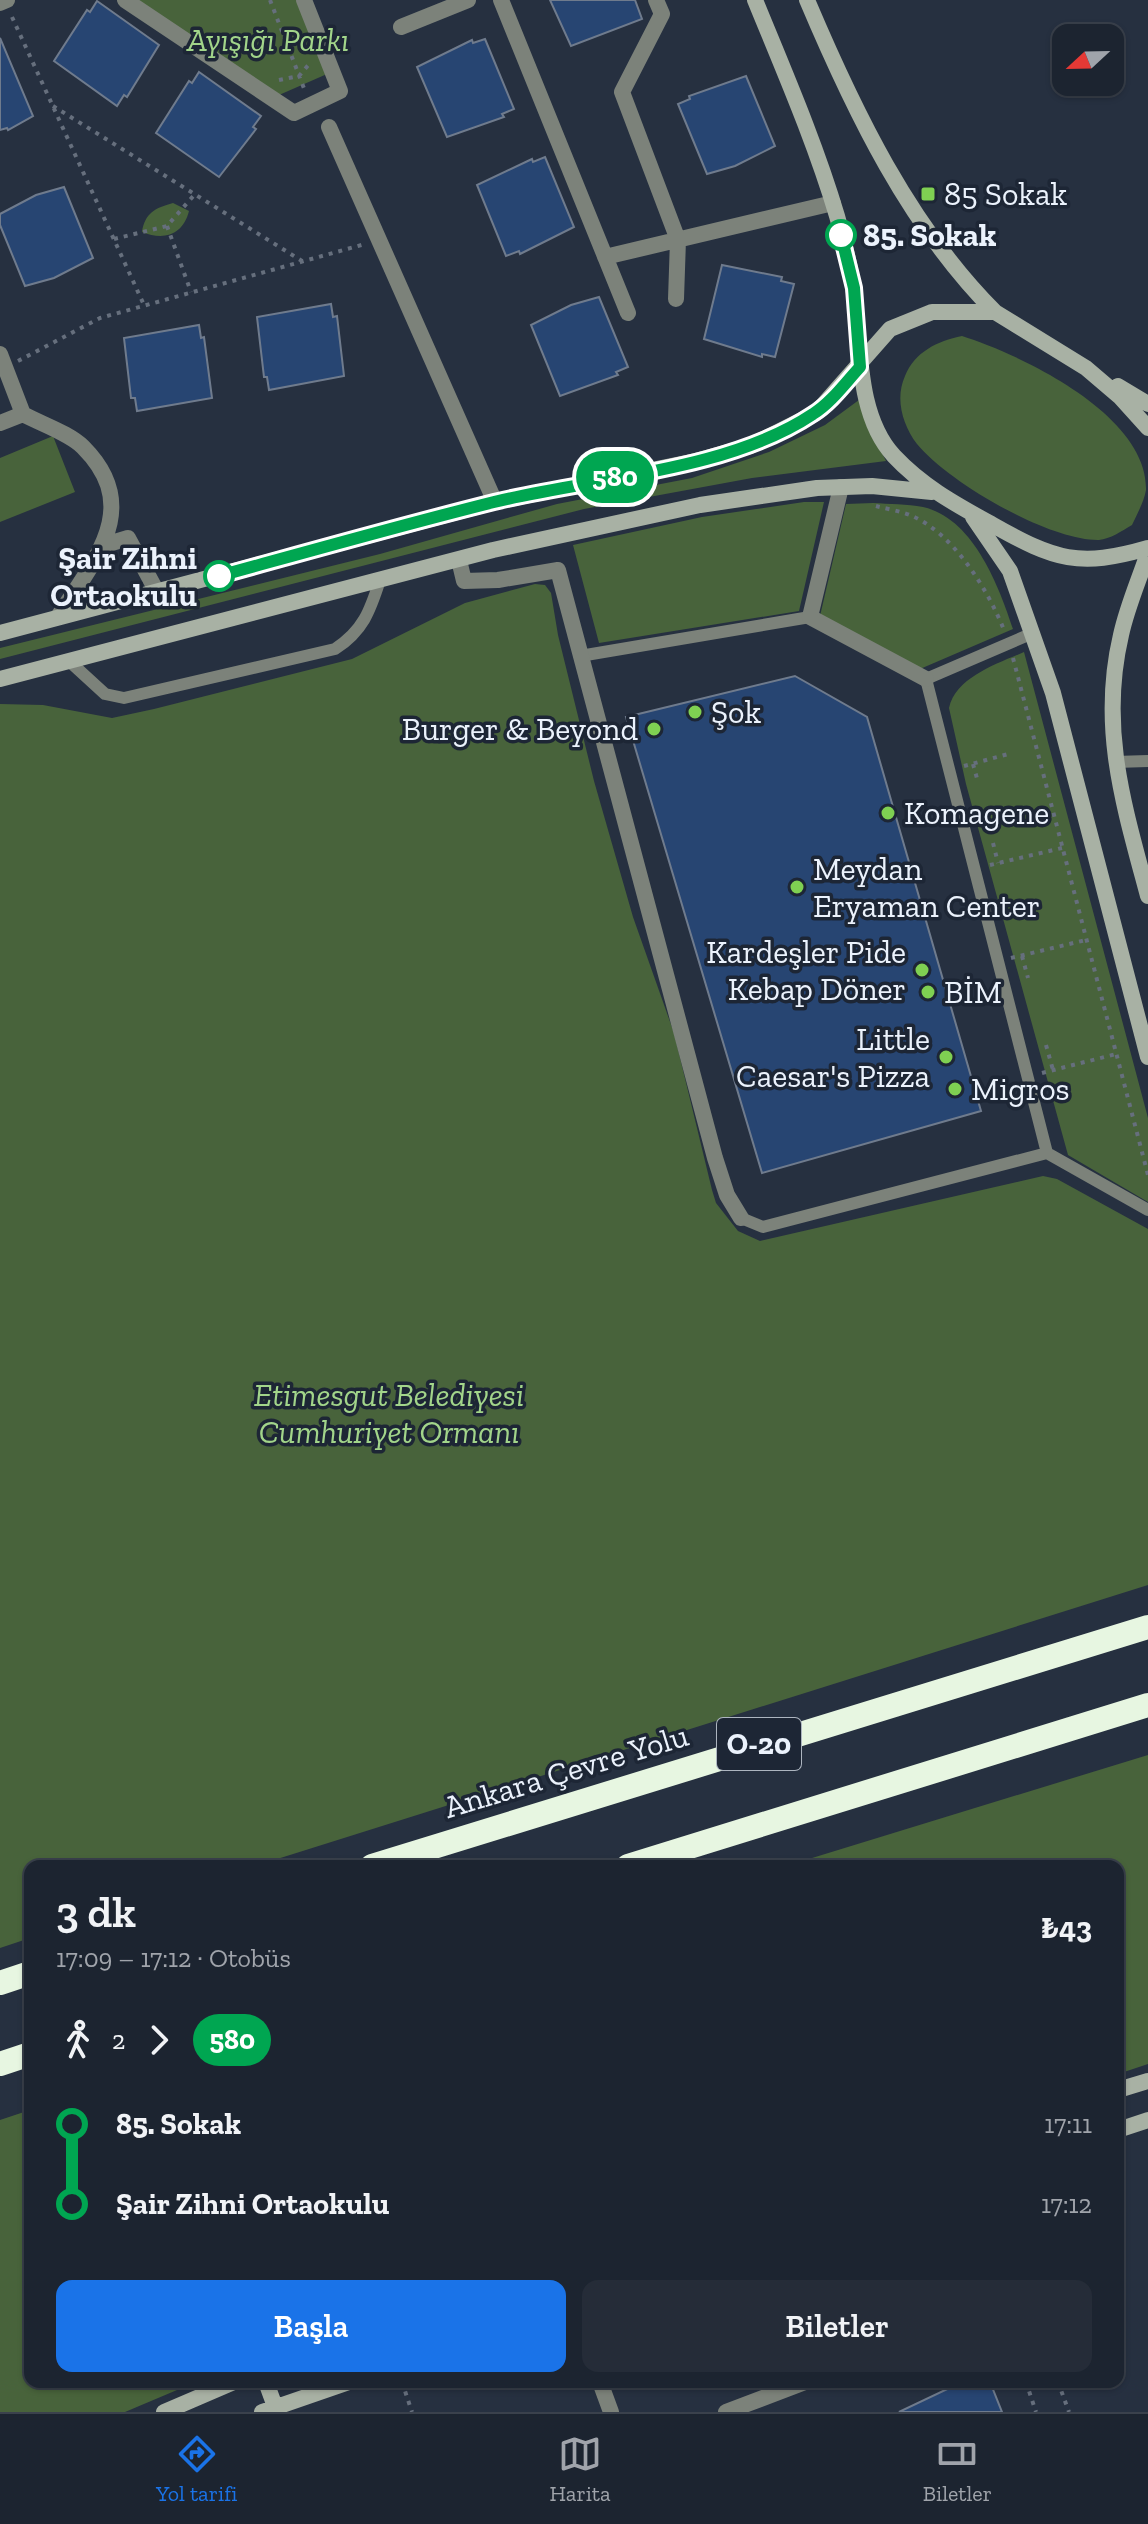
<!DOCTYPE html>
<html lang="tr">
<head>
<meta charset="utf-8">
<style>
	body { margin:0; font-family:"Zilla Slab",serif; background:#252c38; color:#f1f3f6; height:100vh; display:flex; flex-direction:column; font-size:30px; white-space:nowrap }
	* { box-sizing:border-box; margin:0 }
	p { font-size:26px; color:#a0a4ab }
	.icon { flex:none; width:44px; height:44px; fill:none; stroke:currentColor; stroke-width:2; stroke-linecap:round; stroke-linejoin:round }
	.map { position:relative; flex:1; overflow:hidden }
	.side { position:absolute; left:24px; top:1860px; width:1100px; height:528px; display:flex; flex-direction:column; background:#1c2430; border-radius:16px; box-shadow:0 2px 6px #0004,0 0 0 2px #3a414c }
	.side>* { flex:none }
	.badge { padding:0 16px; border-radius:26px; font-size:28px; line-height:52px }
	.needle { width:52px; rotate:248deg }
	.fabs { position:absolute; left:1052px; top:24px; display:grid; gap:16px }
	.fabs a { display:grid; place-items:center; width:72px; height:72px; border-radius:16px; background:#1c2430; box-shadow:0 2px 6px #0004,0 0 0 2px #3a414c; font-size:40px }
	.map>.badge { position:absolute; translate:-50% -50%; box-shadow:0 0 0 4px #fff }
	.legs { display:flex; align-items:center; gap:12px; height:88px; padding:0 32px; font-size:26px }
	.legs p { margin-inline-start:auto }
	.headline { display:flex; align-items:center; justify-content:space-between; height:136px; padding:0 32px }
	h1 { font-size:44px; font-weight:600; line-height:60px }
	.action { display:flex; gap:16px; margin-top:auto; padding:16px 32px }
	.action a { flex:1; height:92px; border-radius:16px; background:#1a73e8; color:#fff; font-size:32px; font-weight:600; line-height:92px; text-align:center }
	.action a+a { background:#252c38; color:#f1f3f6 }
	ul { padding:0 32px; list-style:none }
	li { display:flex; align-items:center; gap:28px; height:80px; font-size:30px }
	li i { display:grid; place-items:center; width:12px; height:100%; margin:0 10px; background:currentColor }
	li i::after { content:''; width:20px; height:20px; margin:-10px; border:6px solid; border-radius:50%; background:#1c2430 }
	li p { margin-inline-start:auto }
	li:first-child i { background:linear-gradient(#0000 50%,currentColor 0) }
	li:last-child i { background:linear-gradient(currentColor 50%,#0000 0) }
	.dock { display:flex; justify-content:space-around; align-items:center; height:112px; border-top:2px solid #3a414c; background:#1c2430; font-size:22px; color:#a0a4ab }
	.dock a { display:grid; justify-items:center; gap:4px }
	.dock .current { color:#1a73e8 }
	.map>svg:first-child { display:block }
	.green { fill:#48633b }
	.building { fill:#274572; stroke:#6f7b8d; stroke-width:2 }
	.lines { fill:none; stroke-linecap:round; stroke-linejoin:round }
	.path { stroke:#666f7d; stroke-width:4; stroke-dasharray:4 6; stroke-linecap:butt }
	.lane { stroke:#7c827a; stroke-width:12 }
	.street { stroke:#7c827a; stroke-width:16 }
	.secondary { stroke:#a8b1a4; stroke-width:16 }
	.highway { stroke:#e7f6e1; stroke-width:24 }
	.line-1-casing { stroke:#fff; stroke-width:18 }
	.line-1 { stroke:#00a651; stroke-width:12 }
	.poi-dot { fill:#7fd052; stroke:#1d2635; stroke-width:3 }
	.stop-1-dot { fill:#fff; stroke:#00a651; stroke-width:4 }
	.labels { text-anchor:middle; stroke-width:7; stroke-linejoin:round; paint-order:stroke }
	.shield { fill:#1d2635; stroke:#adb5c0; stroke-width:2 }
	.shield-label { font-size:30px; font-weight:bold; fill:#ebf2fc }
	.park-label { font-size:32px; font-style:italic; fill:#a2d58a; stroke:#1d2635 }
	.poi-label { font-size:32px; fill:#ebf2fc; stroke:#1d2635; text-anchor:start }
	.stop-label { font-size:32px; font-weight:bold; fill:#ebf2fc; stroke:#1d2635; text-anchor:start }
	.street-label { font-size:32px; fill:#ebf2fc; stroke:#1d2635 }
</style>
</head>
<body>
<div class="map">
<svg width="1148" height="2412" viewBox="0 0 1148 2412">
	<rect width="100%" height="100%" fill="#263040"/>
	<path class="green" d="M134,0H298L327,74L279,95Z
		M173,203L189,211C183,235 164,241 142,232C145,213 155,208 173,203Z
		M962,336C1019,354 1148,414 1146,490C1144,502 1137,514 1132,525C1122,531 1110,539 1099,540C1049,541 948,482 917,444C902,424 895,398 905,376C915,352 937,341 962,336Z
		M863,397L871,431L886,461L752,478L584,509L0,659V648L380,554L557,504L692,478L769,452L825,425Z
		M53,436L75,492L0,522V458Z
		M804,502H824L799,611L599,643L573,545L702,517Z
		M873,503C889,504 907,504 923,507C973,518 999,586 1013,629L920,669L820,616L846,504Z
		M535,584L545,585L551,593L558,635L594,781L633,917L674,1033L712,1190L716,1203L738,1231L760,1241L1043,1176L1057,1179L1148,1229V1585L255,1866H30V1938L0,1948V704L43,705L112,718L154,709L352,659L465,603Z
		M1024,652L1148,1118V1202L1068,1155L966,784L949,708C956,677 997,664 1024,652Z
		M1148,1755V2064L1118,2074V1866H786Z
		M30,2110V2382H196L125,2412H0V2120Z"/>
	<path class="building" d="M550,0H635L642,19L571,46Z
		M97,1L159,45L127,97L124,95L117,106L54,61L87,10L90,12Z
		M0,38L33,116L8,130L7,128L0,130Z
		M485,39L514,109L502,114L504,117L447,137L417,67L472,40L473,43Z
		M199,72L261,116L253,127L256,129L219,177L156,133L189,81L192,83Z
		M746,76L775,146L735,166L707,174L678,104L690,99L689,96Z
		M545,157L574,227L520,254L519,251L506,256L477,185L532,159L533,162Z
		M64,187L93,258L54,278L25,286L0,225V214L36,195Z
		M722,265L782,277L781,281L794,284L775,357L762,354V357L704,339Z
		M599,297L628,367L616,372L618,375L560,396L531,325L571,305Z
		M331,304L333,317L337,316L344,376L269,390L267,377H264L257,317Z
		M199,325L201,338L204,337L212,398L137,411L135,398H131L124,338Z
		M795,676L867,717L981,1111L762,1173L626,717Z
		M962,2382H990L1002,2412H899Z"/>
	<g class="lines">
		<path class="path" d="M270,0L305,91
			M12,17L144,305
			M279,80L299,76L310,63
			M53,106L302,261
			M167,226L191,292
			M114,239L167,226L195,194
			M18,361L100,318L365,244
			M876,506C887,509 901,511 912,516C954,534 988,590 1004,630
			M1013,658L1148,1175
			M973,764L978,782
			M964,766L1012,753
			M993,843L998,863
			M990,865L1062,848
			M1022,956L1028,978
			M1011,958L1086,940
			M1046,1045L1053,1070
			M1042,1073L1116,1054
			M402,2382L412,2412
			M1026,2382L1036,2412
			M1058,2382L1069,2412"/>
		<path class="lane" d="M1033,633L926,679L1047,1153
			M580,656L810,617
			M69,661L105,694L124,698L335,649C363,631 370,611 380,580
			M1115,762L1148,761
			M741,1218L763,1227L1047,1153L1148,1210"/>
		<path class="street" d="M125,0L294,113L340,91L304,0
			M501,0L628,313
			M656,0L662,14L622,92L678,240L676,299
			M0,3L7,0
			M401,27L468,0
			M329,127L495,502
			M605,257L833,203
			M0,354L23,414C41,424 69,433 83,447C144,508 93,561 58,617
			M0,423L23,414
			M841,487L810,617L926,679
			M105,545L128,538L157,592
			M459,560L464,581L498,580L558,570L715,1158L727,1195L741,1218
			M600,2382L611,2412
			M726,2412L805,2382"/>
		<path class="secondary" d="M755,0C784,71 815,142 837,216C844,241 851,268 854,293C861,345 856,415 894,456C923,487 957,505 993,525C1055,560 1079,568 1148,548
			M807,0C854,111 909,226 995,312
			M1118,386L1148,404
			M973,517L1010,571L1053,693L1148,1057
			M1148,553C1139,580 1127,607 1121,635C1099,728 1124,806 1148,896
			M0,633L495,502L696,461L750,446L816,413L890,329L932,312H995L1086,368L1120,397L1148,428
			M0,679L493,550L700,505L817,488L872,486L932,492
			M1118,2090L1148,2081
			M1118,2130L1148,2120
			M266,2382L277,2412
			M164,2412L234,2382
			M262,2412L349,2382"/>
		<path class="highway" d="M372,1866L1148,1627
			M628,1866L1148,1705
			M0,1983L30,1973
			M0,2064L30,2054"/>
	</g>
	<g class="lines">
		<defs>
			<path id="line-1" d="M219,576C310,551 402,525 494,502C593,478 728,471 813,414C831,403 846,382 860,367L854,288L841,235"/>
		</defs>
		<use href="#line-1" class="line-1-casing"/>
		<use href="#line-1" class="line-1"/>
	</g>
	<g class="poi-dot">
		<rect x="920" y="186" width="16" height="16" rx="4"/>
		<circle cx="695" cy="712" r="8"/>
		<circle cx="654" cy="729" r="8"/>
		<circle cx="888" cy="813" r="8"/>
		<circle cx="797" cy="887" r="8"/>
		<circle cx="922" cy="970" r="8"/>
		<circle cx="928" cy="992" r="8"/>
		<circle cx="946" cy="1057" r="8"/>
		<circle cx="955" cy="1089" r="8"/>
	</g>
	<g class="stop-1-dot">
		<circle cx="841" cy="235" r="14"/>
		<circle cx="219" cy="576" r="14"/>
	</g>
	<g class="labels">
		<rect class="shield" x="717" y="1718" width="84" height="52" rx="6"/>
		<g class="shield-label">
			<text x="759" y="1754">O-20</text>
		</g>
		<g class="park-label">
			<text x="268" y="51">Ayışığı Parkı</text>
			<text x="389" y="1406">Etimesgut Belediyesi<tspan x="389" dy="37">Cumhuriyet Ormanı</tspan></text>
		</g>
		<g class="poi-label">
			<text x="944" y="205">85 Sokak</text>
			<text x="711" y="723">Şok</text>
			<text x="638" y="740" text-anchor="end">Burger &amp; Beyond</text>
			<text x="904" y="824">Komagene</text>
			<text x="813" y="880">Meydan<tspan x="813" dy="37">Eryaman Center</tspan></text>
			<text x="906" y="963" text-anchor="end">Kardeşler Pide<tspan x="906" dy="37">Kebap Döner</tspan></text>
			<text x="944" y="1003">BİM</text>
			<text x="930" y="1050" text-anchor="end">Little<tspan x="930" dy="37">Caesar's Pizza</tspan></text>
			<text x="971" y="1100">Migros</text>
		</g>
		<g class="stop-label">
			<text x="863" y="246">85. Sokak</text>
			<text x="197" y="569" text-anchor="end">Şair Zihni<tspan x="197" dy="37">Ortaokulu</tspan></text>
		</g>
		<g class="street-label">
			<text transform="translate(566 1771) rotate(-17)" y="11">Ankara Çevre Yolu</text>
		</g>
	</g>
</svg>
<div class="fabs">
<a><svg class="needle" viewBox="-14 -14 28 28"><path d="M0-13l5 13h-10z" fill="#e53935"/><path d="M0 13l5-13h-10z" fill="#a0a4ab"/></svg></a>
</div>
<b class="badge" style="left:615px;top:477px;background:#00a651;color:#fff">580</b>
<section class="side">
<div class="headline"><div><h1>3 dk</h1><p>17:09 – 17:12 · Otobüs</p></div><b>₺43</b></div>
<div class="legs"><svg class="icon" aria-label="walk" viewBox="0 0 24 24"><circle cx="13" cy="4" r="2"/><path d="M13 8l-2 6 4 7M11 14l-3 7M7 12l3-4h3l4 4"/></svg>2<svg class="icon" aria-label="forward" viewBox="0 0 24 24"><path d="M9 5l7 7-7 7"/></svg><b class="badge" style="background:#00a651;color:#fff">580</b></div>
<ul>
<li><i style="color:#00a651"></i><b>85. Sokak</b><p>17:11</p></li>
<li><i style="color:#00a651"></i><b>Şair Zihni Ortaokulu</b><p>17:12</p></li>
</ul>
<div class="action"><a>Başla</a><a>Biletler</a></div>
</section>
</div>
<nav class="dock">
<a class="current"><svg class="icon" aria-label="directions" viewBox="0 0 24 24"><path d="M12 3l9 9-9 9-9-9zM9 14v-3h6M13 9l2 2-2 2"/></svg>Yol tarifi</a>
<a><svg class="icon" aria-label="map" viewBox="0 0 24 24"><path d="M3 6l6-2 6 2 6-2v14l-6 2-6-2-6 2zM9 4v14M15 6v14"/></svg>Harita</a>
<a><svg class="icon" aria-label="tickets" viewBox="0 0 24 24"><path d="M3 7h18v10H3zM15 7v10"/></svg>Biletler</a>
</nav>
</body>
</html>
